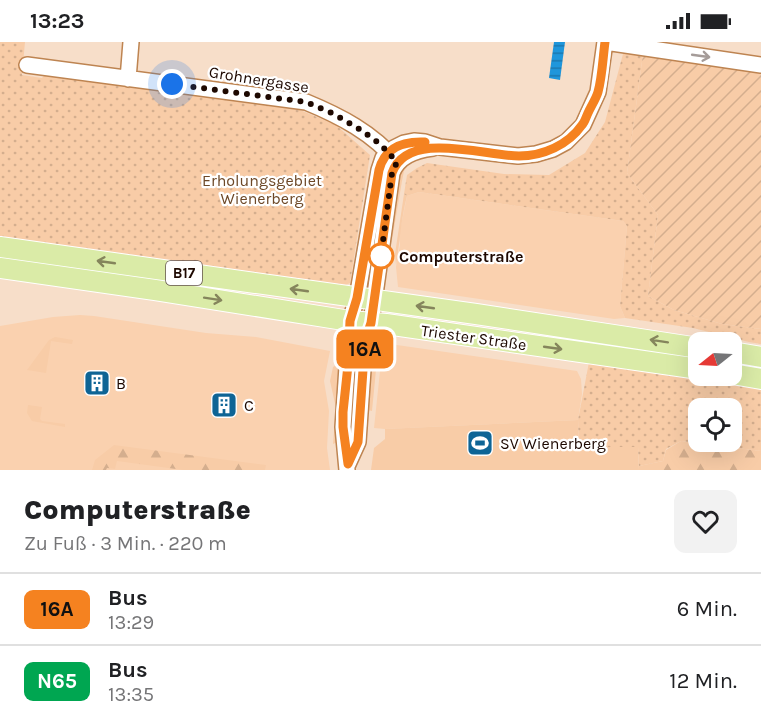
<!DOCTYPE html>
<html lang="de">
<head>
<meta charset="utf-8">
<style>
	body { margin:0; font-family:Karla,sans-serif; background:#f2f2f2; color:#202124; height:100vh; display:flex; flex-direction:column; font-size:22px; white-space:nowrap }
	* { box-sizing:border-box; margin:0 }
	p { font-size:20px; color:#757577 }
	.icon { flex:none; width:33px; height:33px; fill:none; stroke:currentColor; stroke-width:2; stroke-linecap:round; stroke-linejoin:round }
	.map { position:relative; height:428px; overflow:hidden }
	.drawer { display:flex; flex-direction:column; background:#fff; flex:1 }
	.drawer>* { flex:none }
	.badge { padding:0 12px; border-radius:9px; font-size:21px; line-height:39px }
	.needle { width:39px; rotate:252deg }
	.tools { position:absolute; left:688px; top:290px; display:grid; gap:12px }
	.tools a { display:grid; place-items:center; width:54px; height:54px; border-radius:12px; background:#fff; box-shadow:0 6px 24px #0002; font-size:30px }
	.you { position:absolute; width:30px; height:30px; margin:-15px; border:4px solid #fff; border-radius:50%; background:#1a73e8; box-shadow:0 0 0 9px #1a73e833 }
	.map>.badge { position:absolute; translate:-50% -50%; box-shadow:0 0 0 3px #fff }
	.round { display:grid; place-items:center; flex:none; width:63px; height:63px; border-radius:12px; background:#f2f2f2 }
	.headline { display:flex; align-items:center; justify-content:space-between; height:102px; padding:0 24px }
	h1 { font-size:28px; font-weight:800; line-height:45px }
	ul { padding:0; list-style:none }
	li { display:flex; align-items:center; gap:18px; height:72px; padding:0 24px; border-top:2px solid #e0e0e0 }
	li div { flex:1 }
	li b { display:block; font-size:22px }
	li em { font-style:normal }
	li .badge { min-width:66px; font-weight:700; text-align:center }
	.status { display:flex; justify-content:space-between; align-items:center; height:42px; padding:0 30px; background:#fff; direction:ltr }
	.status svg { height:16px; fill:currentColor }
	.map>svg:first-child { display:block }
	.built { fill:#fad1af }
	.grass { fill:#f8cca7 }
	.forest { fill:url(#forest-firs) }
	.park { fill:url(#park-dots); fill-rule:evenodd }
	.garden { fill:url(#garden-furrows) }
	.water { fill:url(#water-rules) }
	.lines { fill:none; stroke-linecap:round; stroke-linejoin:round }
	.minor-casing { stroke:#be8451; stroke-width:18 }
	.major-casing { stroke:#fff; stroke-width:22 }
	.minor { stroke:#fff; stroke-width:15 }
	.major { stroke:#daeba7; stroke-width:20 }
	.oneway { stroke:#a59c99 }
	.oneway2 { stroke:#85855c }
	.line-casing { stroke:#fff; stroke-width:14 }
	.line { stroke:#f58220; stroke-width:9 }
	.walk { stroke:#1d0800; stroke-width:6; stroke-dasharray:0 10.8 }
	.stop-dot { fill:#fff; stroke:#f58220; stroke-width:3 }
	.labels { text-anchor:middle; stroke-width:4.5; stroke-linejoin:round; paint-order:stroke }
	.shield { fill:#fff; stroke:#61524c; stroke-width:1.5 }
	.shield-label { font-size:15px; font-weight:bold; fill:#1d0800 }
	.street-label { font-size:16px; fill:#1d0800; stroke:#fff }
	.park-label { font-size:16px; fill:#6d4827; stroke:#fff }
	.stop-label { font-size:16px; font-weight:bold; fill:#1d0800; stroke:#fff; text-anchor:start }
	.poi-label { font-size:16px; fill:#1d0800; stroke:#fff; text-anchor:start }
</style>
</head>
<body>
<div class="status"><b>13:23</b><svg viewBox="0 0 49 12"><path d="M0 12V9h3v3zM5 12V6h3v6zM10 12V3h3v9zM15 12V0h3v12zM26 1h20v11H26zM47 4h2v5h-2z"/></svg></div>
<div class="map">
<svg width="761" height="428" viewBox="0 0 761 428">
	<defs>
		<pattern id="forest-firs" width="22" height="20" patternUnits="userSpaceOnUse" patternTransform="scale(1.5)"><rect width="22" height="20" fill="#f8cca7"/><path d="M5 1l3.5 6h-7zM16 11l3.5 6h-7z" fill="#d4ae8e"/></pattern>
		<pattern id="park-dots" width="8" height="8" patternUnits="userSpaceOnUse" patternTransform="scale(1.5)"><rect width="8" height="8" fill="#f8cca7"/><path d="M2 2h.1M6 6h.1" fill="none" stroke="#d4ae8e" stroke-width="1.8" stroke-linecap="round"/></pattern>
		<pattern id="garden-furrows" width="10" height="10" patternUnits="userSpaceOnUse" patternTransform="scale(1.5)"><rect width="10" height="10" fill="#f8cca7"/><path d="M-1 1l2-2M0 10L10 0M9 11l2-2" fill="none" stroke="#d4ae8e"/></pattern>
		<pattern id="water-rules" width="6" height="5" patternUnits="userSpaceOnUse" patternTransform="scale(1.5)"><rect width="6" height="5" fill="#1f96db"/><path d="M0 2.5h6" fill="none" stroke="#1b78af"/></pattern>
	</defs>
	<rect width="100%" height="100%" fill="#f7dec9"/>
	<path class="built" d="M419,150L623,179L627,184L620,264L625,276L614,277L398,245L396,225L400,203L399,194L407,154Z
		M80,273L94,274L206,291L256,295L330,309L324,339L329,369L327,406L330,428H0V284L53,275Z
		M383,301L577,329L581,337L582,352L578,378L385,387L374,386Z"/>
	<path class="grass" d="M408,119L409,122L404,129L402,139L391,204L386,205L397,135L400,127Z
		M404,152L407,154C401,177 400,200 396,223L395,212Z
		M55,295L73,298L72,302L51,299L46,331L27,328L49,298Z
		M374,304L378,307L372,369L368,368L367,366Z
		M336,323L341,326L340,399L333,402L336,366L330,339L333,325Z
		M28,363L42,365L40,377L42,379L65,382V385L32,379L27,371Z
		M578,378L579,405H638L639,428H371L374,406L385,397V387Z"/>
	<path class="forest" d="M681,399L761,409V428H639V424L663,419L666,408Z
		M114,403L266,423L265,428H183L117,419L115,427L107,426L106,428H92L95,418Z"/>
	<path class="park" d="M0,0H25L22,33L42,36L45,32L293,65L336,83L370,113L350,241L342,245L0,195Z
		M624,8L643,12L627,131L658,173L648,254L674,268L722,282L761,287V302L749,300L693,286L625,276L620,264L627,184L623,179L419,150L407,154L404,152L407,133L417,126L427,121L504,132L549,133L585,111L605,80Z
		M589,320L761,345V409L681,399L666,407L663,419L639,424L638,405H579L578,378ZM699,366H732V399H699Z"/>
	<path class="garden" d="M643,12L761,28V287L722,282L674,268L648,254L658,173L627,131Z"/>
	<path class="water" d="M554,0H565L560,38L549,36Z"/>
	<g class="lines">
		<defs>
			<path id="minor" d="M605,0L761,23
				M27,23L306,60C340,74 373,91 397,120
				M128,37L131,0
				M348,422L358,400L365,299L371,281L392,131C398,114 416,108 433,106
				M347,428L343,385L350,279L357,256L379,128L383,116L394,106L404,101L414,99L425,100L440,105L518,114L536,112L553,107L566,100L583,83L598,50L605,0"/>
			<path id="major" d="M0,205L476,272L699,306
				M0,226L155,248L350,279L386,282L699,327
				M732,310L761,315
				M732,332L761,337"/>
		</defs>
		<use href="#minor" class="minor-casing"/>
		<use href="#major" class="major-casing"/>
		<use href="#minor" class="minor"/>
		<use href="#major" class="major"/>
	</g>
	<defs><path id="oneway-shaft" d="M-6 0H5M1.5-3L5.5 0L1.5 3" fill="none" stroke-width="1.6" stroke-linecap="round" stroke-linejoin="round" transform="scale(1.5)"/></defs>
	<use class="oneway" href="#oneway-shaft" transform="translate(701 14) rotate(8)"/>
	<g class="oneway2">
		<use href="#oneway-shaft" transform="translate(106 220) rotate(-172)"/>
		<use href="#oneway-shaft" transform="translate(299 248) rotate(-172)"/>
		<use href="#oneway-shaft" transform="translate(213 257) rotate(9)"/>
		<use href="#oneway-shaft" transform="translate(425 265) rotate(-172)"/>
		<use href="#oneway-shaft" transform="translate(659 299) rotate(-171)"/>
		<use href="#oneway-shaft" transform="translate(553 306) rotate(8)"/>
	</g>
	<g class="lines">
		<defs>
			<path id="line" d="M425,100C403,99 385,105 379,128L357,256L350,279L348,323L343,370V385L348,422L358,400L365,299L371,281L392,131C408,87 485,114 519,114C543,114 568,103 582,83C585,80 586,75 588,71C591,64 596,57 598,50C602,36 603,15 605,0"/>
		</defs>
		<use href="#line" class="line-casing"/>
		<use href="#line" class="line"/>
		<path class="walk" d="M172,42L306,60L334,72L361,88L380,102L397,120L392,131L381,214"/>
	</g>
	<defs>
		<symbol id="building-square" viewBox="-11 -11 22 22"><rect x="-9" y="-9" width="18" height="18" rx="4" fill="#0e6495" stroke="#fff"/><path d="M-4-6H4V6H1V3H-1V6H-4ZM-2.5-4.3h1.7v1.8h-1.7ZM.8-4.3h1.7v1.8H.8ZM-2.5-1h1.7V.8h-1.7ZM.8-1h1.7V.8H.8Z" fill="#fff"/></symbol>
		<symbol id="stadium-square" viewBox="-11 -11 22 22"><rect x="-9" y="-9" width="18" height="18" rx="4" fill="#0e6495" stroke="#fff"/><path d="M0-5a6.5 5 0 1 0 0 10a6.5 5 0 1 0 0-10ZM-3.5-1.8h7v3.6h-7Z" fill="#fff"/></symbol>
	</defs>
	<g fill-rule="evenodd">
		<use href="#building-square" x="82" y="326" width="30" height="30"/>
		<use href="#building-square" x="209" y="348" width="30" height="30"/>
		<use href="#stadium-square" x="465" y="386" width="30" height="30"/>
	</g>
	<circle class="stop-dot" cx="381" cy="214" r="12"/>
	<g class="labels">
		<rect class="shield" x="166" y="219" width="36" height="24" rx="4.5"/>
		<g class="shield-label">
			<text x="184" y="236">B17</text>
		</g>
		<g class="street-label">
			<text transform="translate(259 37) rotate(9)" y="6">Grohnergasse</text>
			<text transform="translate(474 295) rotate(8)" y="6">Triester Straße</text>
		</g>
		<g class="park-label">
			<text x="262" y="144">Erholungsgebiet<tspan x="262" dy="18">Wienerberg</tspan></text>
		</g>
		<g class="stop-label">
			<text x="399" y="220">Computerstraße</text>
		</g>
		<g class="poi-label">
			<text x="116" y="347">B</text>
			<text x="244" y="369">C</text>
			<text x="500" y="407">SV Wienerberg</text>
		</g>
	</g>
</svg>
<div class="tools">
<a><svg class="needle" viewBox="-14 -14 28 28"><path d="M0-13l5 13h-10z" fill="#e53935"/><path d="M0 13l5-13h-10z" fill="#757577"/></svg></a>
<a><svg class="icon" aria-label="locate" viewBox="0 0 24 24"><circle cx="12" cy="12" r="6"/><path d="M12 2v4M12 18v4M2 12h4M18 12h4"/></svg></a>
</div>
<div class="you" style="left:172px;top:42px"></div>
<b class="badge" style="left:365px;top:307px;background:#f58220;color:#111">16A</b>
</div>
<section class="drawer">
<div class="headline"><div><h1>Computerstraße</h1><p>Zu Fuß · 3 Min. · 220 m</p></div><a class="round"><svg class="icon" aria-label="heart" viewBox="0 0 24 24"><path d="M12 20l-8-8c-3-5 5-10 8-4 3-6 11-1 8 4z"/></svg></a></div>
<ul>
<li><span class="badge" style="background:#f58220;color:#111">16A</span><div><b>Bus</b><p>13:29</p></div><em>6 Min.</em></li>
<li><span class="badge" style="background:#00a651;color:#fff">N65</span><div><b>Bus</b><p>13:35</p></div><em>12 Min.</em></li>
</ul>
</section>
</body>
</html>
